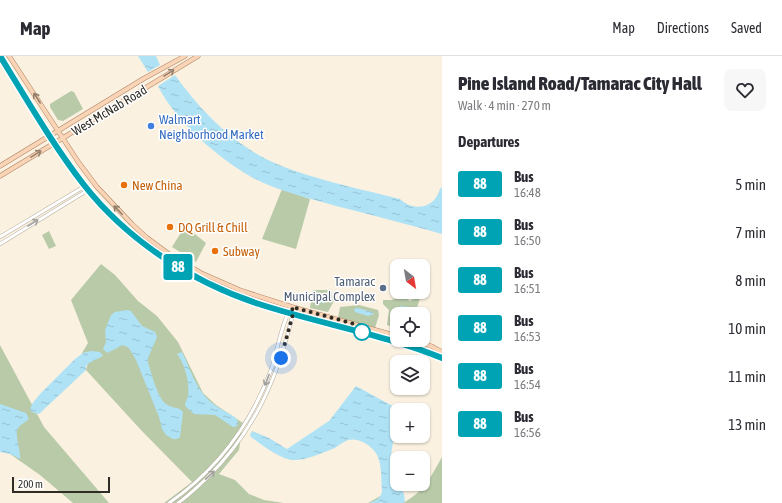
<!DOCTYPE html>
<html lang="en">
<head>
<meta charset="utf-8">
<style>
	body { margin:0; font-family:"Asap Condensed",sans-serif; background:#f7f7f7; color:#2b2b33; height:100vh; display:flex; flex-direction:column; font-size:15px; white-space:nowrap }
	* { box-sizing:border-box; margin:0 }
	p { font-size:13px; color:#7c7c81 }
	.icon { flex:none; width:22px; height:22px; fill:none; stroke:currentColor; stroke-width:2; stroke-linecap:round; stroke-linejoin:round }
	.map { position:relative; flex:1; overflow:hidden }
	.details { display:flex; flex-direction:column; background:#fff; width:340px }
	.details>* { flex:none }
	.badge { padding:0 8px; border-radius:3px; font-size:14px; line-height:26px }
	.needle { width:26px; rotate:149deg }
	.controls { position:absolute; left:390px; top:203px; display:grid; gap:8px }
	.controls a { display:grid; place-items:center; width:40px; height:40px; border-radius:8px; background:#fff; box-shadow:0 1px 3px #0004; font-size:20px }
	.scale { position:absolute; left:12px; bottom:10px; width:98px; box-sizing:border-box; padding-left:4px; border:2px solid #2f2c26; border-top:0; font-size:11px; line-height:14px; white-space:nowrap; color:#2f2c26; -webkit-text-stroke:3px #fff; paint-order:stroke }
	.you { position:absolute; width:20px; height:20px; margin:-10px; border:3px solid #fff; border-radius:50%; background:#1a73e8; box-shadow:0 0 0 6px #1a73e833 }
	.map>.badge { position:absolute; translate:-50% -50%; box-shadow:0 0 0 2px #fff }
	h2 { padding:0 16px; font-size:15px; line-height:36px }
	.round { display:grid; place-items:center; flex:none; width:42px; height:42px; border-radius:8px; background:#f7f7f7 }
	.overview { display:flex; align-items:center; justify-content:space-between; height:68px; padding:0 16px }
	h1 { font-size:19px; font-weight:800; line-height:30px }
	ul { padding:0; list-style:none }
	li { display:flex; align-items:center; gap:12px; height:48px; padding:0 16px }
	li div { flex:1 }
	li b { display:block; font-size:15px }
	li em { font-style:normal }
	li .badge { min-width:44px; font-weight:700; text-align:center }
	header { display:flex; align-items:center; gap:24px; box-sizing:border-box; height:56px; padding:0 20px; background:#fff; border-bottom:1px solid #e1e1e2 }
	header strong { font-size:19px }
	nav { display:flex; gap:22px; margin-inline-start:auto; font-size:14px }
	main { display:flex; flex:1; min-height:0 }
	.map>svg:first-child { display:block }
	.green { fill:#b9caa9 }
	.water { fill:url(#water-ripples) }
	.lines { fill:none; stroke-linecap:round; stroke-linejoin:round }
	.minor-casing { stroke:#b5ad9e; stroke-width:4 }
	.major-casing { stroke:#b08664; stroke-width:5 }
	.minor { stroke:#fff; stroke-width:3 }
	.major { stroke:#fad4b6; stroke-width:4 }
	.oneway { stroke:#94806e }
	.oneway2 { stroke:#a1a09d }
	.line-casing { stroke:#fff; stroke-width:9 }
	.line { stroke:#00a3b4; stroke-width:6 }
	.walk { stroke:#2f2c26; stroke-width:4; stroke-dasharray:0 7.2 }
	.shop-dot { fill:#3f7fe0; stroke:#fff; stroke-width:1.5 }
	.food-dot { fill:#e8710a; stroke:#fff; stroke-width:1.5 }
	.service-dot { fill:#5c6f8a; stroke:#fff; stroke-width:1.5 }
	.stop-dot { fill:#fff; stroke:#00a3b4; stroke-width:2 }
	.labels { text-anchor:middle; stroke-width:3; stroke-linejoin:round; paint-order:stroke }
	.street-label { font-size:13px; fill:#2f2c26; stroke:#fff }
	.shop-label { font-size:13px; fill:#366cbe; stroke:#fff; text-anchor:start }
	.food-label { font-size:13px; fill:#c56008; stroke:#fff; text-anchor:start }
	.service-label { font-size:13px; fill:#4e5e75; stroke:#fff; text-anchor:end }
</style>
</head>
<body>
<header>
<strong>Map</strong>
<nav><a>Map</a><a>Directions</a><a>Saved</a></nav>
</header>
<main>
<div class="map">
<svg width="442" height="447" viewBox="0 0 442 447">
	<defs>
		<pattern id="water-ripples" width="26" height="14" patternUnits="userSpaceOnUse"><rect width="26" height="14" fill="#afe2f5"/><path d="M2 4q2-2 4 0t4 0M15 11q2-2 4 0t4 0" fill="none" stroke="#97c2d2"/></pattern>
	</defs>
	<rect width="100%" height="100%" fill="#faf1e1"/>
	<path class="green" d="M71,35L74,36L83,53L63,65L58,64L50,51V48Z
		M282,133L310,143L296,193L262,183Z
		M185,170L206,187L196,206L172,191Z
		M49,175L56,190L49,193L42,179Z
		M101,208L115,219L138,245L157,260L178,286L203,337L216,349L243,367L239,394L219,418L235,424L249,438L264,444L284,447H164L192,426L140,373L86,314L91,296L82,297L88,287L71,244Z
		M313,234H331L334,245L328,256L310,252Z
		M422,236L415,258H397V273L387,269L389,254L383,248V244H391L407,239L409,245C414,244 415,240 417,237Z
		M359,249L378,254L379,259L375,272L338,262L340,251Z
		M0,289L44,371L109,447H73L40,419L10,398L0,377Z
		M442,401V447H368L382,439L405,446C426,433 430,422 442,401Z"/>
	<path class="water" d="M138,0H156L160,9L148,16Z
		M175,19C199,53 229,84 266,103C305,122 357,132 400,143C414,156 434,153 440,133L442,131V178C407,168 372,159 336,150C309,142 278,135 253,122C218,102 176,66 158,30Z
		M320,238H323L325,246L324,247L318,246L316,243L318,239Z
		M401,250L409,251L410,253L409,258H397V267L393,265L392,263L398,252Z
		M358,252L372,256L374,258L368,260L355,256L354,253Z
		M127,254L131,255L142,270L155,276L157,281L148,302V307C152,318 157,341 166,348C172,353 179,350 183,356L180,381L177,383H173L166,379L162,373L159,361L136,304L129,292L123,289L107,297L103,293L106,286L105,274L111,259L115,256Z
		M91,295L100,296L103,300L89,307L86,310V314L39,358L34,357L30,354L32,348L40,338L75,303L83,297Z
		M182,296C191,314 196,334 212,347C219,353 228,356 236,362L238,366L237,370L233,371L215,359L194,358L185,350C185,346 187,344 188,340C190,328 185,308 177,298Z
		M356,330L398,353L390,406L393,418L397,424V428H399L404,438L405,446L403,447H369C376,444 381,443 382,435C381,424 382,411 378,401C374,391 360,381 348,384C343,386 339,389 335,392C325,396 304,405 294,404C281,404 261,388 251,381L250,379L252,375L269,382L287,393L329,365Z
		M0,348L26,357L29,363C26,366 21,368 18,372C14,378 21,394 20,403L10,398L0,396Z"/>
	<g class="lines">
		<defs>
			<path id="minor" d="M0,181L85,130
				M0,188L88,134
				M169,447C218,413 252,367 272,311C277,295 283,262 292,251
				M178,447C188,440 197,431 206,423C255,375 277,323 293,258L292,251"/>
			<path id="major" d="M0,0C27,44 53,89 84,129C128,185 192,226 259,248C320,268 383,278 442,302
				M9,0L79,107L97,131L132,168L146,181L169,198L201,217L242,235L292,251L397,280
				M0,110L143,23L185,0
				M0,120L198,0
				M413,284L431,290L442,296"/>
		</defs>
		<use href="#minor" class="minor-casing"/>
		<use href="#major" class="major-casing"/>
		<use href="#minor" class="minor"/>
		<use href="#major" class="major"/>
	</g>
	<defs><path id="oneway-shaft" d="M-6 0H5M1.5-3L5.5 0L1.5 3" fill="none" stroke-width="1.6" stroke-linecap="round" stroke-linejoin="round"/></defs>
	<g class="oneway">
		<use href="#oneway-shaft" transform="translate(169 17) rotate(-32)"/>
		<use href="#oneway-shaft" transform="translate(37 42) rotate(-123)"/>
		<use href="#oneway-shaft" transform="translate(36 98) rotate(-31)"/>
		<use href="#oneway-shaft" transform="translate(118 154) rotate(-134)"/>
	</g>
	<g class="oneway2">
		<use href="#oneway-shaft" transform="translate(33 167) rotate(-31)"/>
		<use href="#oneway-shaft" transform="translate(267 324) rotate(111)"/>
		<use href="#oneway-shaft" transform="translate(210 419) rotate(-44)"/>
	</g>
	<g class="lines">
		<defs>
			<path id="line" d="M0,0C27,44 53,89 84,129C128,185 192,226 259,248C320,268 383,278 442,302"/>
		</defs>
		<use href="#line" class="line-casing"/>
		<use href="#line" class="line"/>
		<path class="walk" d="M281,302L293,258L292,251L362,270V276"/>
	</g>
	<circle class="shop-dot" cx="151" cy="70" r="4"/>
	<g class="food-dot">
		<circle cx="124" cy="129" r="4"/>
		<circle cx="170" cy="171" r="4"/>
		<circle cx="215" cy="195" r="4"/>
	</g>
	<circle class="service-dot" cx="383" cy="232" r="4"/>
	<circle class="stop-dot" cx="362" cy="276" r="8"/>
	<g class="labels">
		<g class="street-label">
			<text transform="translate(109 54) rotate(-31)" y="5">West McNab Road</text>
		</g>
		<g class="shop-label">
			<text x="159" y="68">Walmart<tspan x="159" dy="15">Neighborhood Market</tspan></text>
		</g>
		<g class="food-label">
			<text x="132" y="134">New China</text>
			<text x="178" y="176">DQ Grill &amp; Chill</text>
			<text x="223" y="200">Subway</text>
		</g>
		<g class="service-label">
			<text x="375" y="230">Tamarac<tspan x="375" dy="15">Municipal Complex</tspan></text>
		</g>
	</g>
</svg>
<div class="controls">
<a><svg class="needle" viewBox="-14 -14 28 28"><path d="M0-13l5 13h-10z" fill="#e53935"/><path d="M0 13l5-13h-10z" fill="#7c7c81"/></svg></a>
<a><svg class="icon" aria-label="locate" viewBox="0 0 24 24"><circle cx="12" cy="12" r="6"/><path d="M12 2v4M12 18v4M2 12h4M18 12h4"/></svg></a>
<a><svg class="icon" aria-label="layers" viewBox="0 0 24 24"><path d="M12 4l9 5-9 5-9-5zM3 14l9 5 9-5"/></svg></a>
<a>+</a>
<a>−</a>
</div>
<div class="scale">200 m</div>
<div class="you" style="left:281px;top:302px"></div>
<b class="badge" style="left:178px;top:211px;background:#00a3b4;color:#fff">88</b>
</div>
<section class="details">
<div class="overview"><div><h1>Pine Island Road/Tamarac City Hall</h1><p>Walk · 4 min · 270 m</p></div><a class="round"><svg class="icon" aria-label="heart" viewBox="0 0 24 24"><path d="M12 20l-8-8c-3-5 5-10 8-4 3-6 11-1 8 4z"/></svg></a></div>
<h2>Departures</h2>
<ul>
<li><span class="badge" style="background:#00a3b4;color:#fff">88</span><div><b>Bus</b><p>16:48</p></div><em>5 min</em></li>
<li><span class="badge" style="background:#00a3b4;color:#fff">88</span><div><b>Bus</b><p>16:50</p></div><em>7 min</em></li>
<li><span class="badge" style="background:#00a3b4;color:#fff">88</span><div><b>Bus</b><p>16:51</p></div><em>8 min</em></li>
<li><span class="badge" style="background:#00a3b4;color:#fff">88</span><div><b>Bus</b><p>16:53</p></div><em>10 min</em></li>
<li><span class="badge" style="background:#00a3b4;color:#fff">88</span><div><b>Bus</b><p>16:54</p></div><em>11 min</em></li>
<li><span class="badge" style="background:#00a3b4;color:#fff">88</span><div><b>Bus</b><p>16:56</p></div><em>13 min</em></li>
</ul>
</section>
</main>
</body>
</html>
